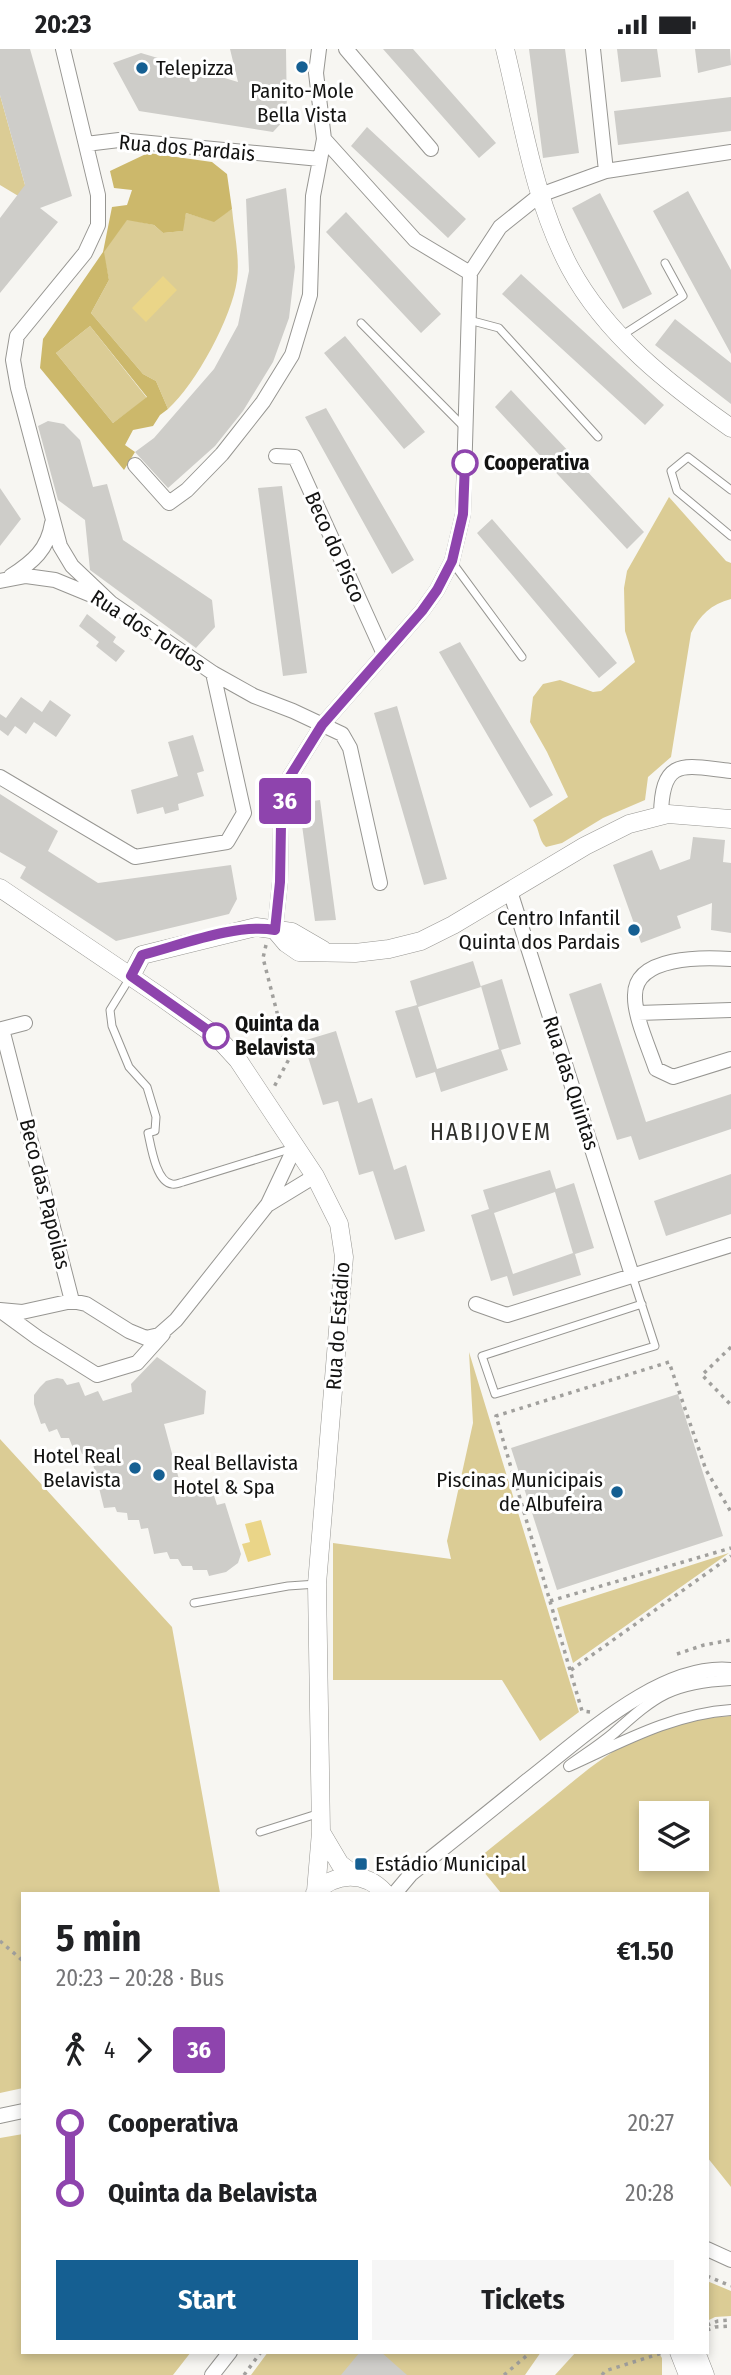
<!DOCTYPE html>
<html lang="en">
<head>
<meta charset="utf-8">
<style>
	body { margin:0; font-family:"Fira Sans Condensed",sans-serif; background:#f6f6f6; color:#202124; height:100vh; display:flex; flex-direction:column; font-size:26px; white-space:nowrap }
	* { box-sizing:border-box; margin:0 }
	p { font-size:23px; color:#757577 }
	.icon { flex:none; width:38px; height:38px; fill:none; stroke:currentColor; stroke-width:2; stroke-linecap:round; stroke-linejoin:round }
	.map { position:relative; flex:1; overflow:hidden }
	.details { position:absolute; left:21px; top:1843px; width:688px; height:462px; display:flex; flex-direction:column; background:#fff; border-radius:0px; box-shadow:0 4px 10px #0003 }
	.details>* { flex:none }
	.badge { padding:0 14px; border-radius:5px; font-size:24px; line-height:46px }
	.buttons { position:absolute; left:639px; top:1752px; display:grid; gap:14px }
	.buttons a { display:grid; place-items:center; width:70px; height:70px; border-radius:0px; background:#fff; box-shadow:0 4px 10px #0003; font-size:35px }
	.map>.badge { position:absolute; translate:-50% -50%; box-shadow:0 0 0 4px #fff }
	.legs { display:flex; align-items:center; gap:10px; height:77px; padding:0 35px; font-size:23px }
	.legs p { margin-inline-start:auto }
	.summary { display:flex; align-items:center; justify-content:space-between; height:119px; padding:0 35px }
	h1 { font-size:38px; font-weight:700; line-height:52px }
	.primary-button { display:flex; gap:14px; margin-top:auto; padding:14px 35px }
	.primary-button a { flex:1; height:80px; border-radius:0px; background:#155f92; color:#fff; font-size:28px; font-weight:700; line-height:80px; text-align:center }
	.primary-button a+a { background:#f6f6f6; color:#202124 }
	ul { padding:0 35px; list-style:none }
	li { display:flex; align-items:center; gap:24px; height:70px; font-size:26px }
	li i { display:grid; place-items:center; width:10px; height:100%; margin:0 9px; background:currentColor }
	li i::after { content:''; width:18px; height:18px; margin:-9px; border:5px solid; border-radius:50%; background:#fff }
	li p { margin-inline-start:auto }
	li:first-child i { background:linear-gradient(#0000 50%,currentColor 0) }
	li:last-child i { background:linear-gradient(currentColor 50%,#0000 0) }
	.status { display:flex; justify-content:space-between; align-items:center; height:49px; padding:0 35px; background:#fff; direction:ltr }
	.status svg { height:19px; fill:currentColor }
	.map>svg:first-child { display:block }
	.green { fill:#dbcc95; fill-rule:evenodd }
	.forest { fill:#ccb86b; fill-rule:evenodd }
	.water { fill:#ead588 }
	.building { fill:#cecdc9; fill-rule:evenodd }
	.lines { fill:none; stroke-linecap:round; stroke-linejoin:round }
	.service-casing { stroke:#979692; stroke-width:9 }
	.pedestrian-casing { stroke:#979692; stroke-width:12 }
	.minor-casing { stroke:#979692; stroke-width:16 }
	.tertiary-casing { stroke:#979692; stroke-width:19 }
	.path { stroke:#a1a09d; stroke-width:3.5; stroke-dasharray:3.5 5; stroke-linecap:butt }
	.service { stroke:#fff; stroke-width:7 }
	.pedestrian { stroke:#fff; stroke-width:10 }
	.minor { stroke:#fff; stroke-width:14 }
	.tertiary { stroke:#fff; stroke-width:18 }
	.line-1-casing { stroke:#fff; stroke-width:16 }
	.line-1 { stroke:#8e44ad; stroke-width:10 }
	.poi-dot { fill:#155f92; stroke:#fff; stroke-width:2.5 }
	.stop-1-dot { fill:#fff; stroke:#8e44ad; stroke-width:3.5 }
	.labels { text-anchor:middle; stroke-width:6; stroke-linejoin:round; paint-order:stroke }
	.poi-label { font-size:21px; fill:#131312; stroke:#fff; text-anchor:start }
	.street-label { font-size:21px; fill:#131312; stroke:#fff }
	.stop-label { font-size:21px; font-weight:bold; fill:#131312; stroke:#fff; text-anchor:start }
	.neighbourhood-label { font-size:23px; letter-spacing:2px; fill:#31312d; stroke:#fff }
</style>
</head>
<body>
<div class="status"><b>20:23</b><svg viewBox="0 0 49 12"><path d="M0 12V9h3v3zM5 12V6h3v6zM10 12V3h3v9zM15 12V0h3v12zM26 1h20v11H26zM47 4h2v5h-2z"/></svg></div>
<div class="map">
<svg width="731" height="2326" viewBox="0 0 731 2326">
	<rect width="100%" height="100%" fill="#f7f6f2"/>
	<path class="green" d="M0,46L30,154L0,136Z
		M232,160C234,183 240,208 237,231C232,268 196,335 168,360L156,332L143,325L91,264L109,231L103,203L127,170L154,176L163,184L182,182L186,164L213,172Z
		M90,277L147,349L113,374L56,304Z
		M669,448L726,512L731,514V550C711,555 700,566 691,584L671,708L648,728L645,751L603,769L562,794L546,798C538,791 540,780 533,771L568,748L547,703L530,673L533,648L543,635L560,631L593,643L601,642L635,613L625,582L624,539L627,522Z
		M469,1303L579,1663L540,1692L502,1631H333V1494L451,1510L447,1492L473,1374Z
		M0,1390L172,1578L220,1844H23V2039L0,2044Z
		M729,1504L573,1614L557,1559Z
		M731,1667V2138L707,2108V1844H501L475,1812C503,1789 531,1767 559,1744C583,1724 608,1703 638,1689C666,1677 700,1668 731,1667ZM651,1764H696V1810H651Z
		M23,2085V2303H191L173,2326H0V2089Z
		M707,2232L731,2242V2267L715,2268L707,2272Z
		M268,2303H541L525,2326H251Z
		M576,2303H658L662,2309V2326H555Z"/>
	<path class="forest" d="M148,104L212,113L227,125L232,160L214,173L186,164L183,182L163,184L154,176L127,171L104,203L109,231L91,264L143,325L156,332L168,360L160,366L153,377L133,381L125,396L135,403L124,421L40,319L43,290L103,203L112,158L127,156L132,141L114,139L110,122ZM90,277L147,348L113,374L56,304Z"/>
	<path class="water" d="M163,227L177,241L146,273L132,259Z
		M261,1471L271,1506L248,1513L242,1495L250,1493L245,1475Z"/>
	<path class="building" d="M0,0H30L72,147L40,159L58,173L0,244V169L25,136L0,46Z
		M230,0H286L287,68L273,83L139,62L113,14L141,4L238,33Z
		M383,0H413L496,94L479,109Z
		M529,0H565L579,104L543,109Z
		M617,0H657L661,28L621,33Z
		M695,0H730L731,16L698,24Z
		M731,48V82L618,96L614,62Z
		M367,78L466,170L448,189L351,97Z
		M286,139L295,218L289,269L273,313L243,362L215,397L168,439L135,403L154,389L214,320L238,276L249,222L246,150Z
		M688,142L731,221V305L653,162Z
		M600,144L652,245L623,260L572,159Z
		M346,163L441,265L421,284L326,183Z
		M521,225L664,356L645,376L502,245Z
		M675,270L731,314V355L655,296Z
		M345,287L425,383L404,400L324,304Z
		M511,341L644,483L627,500L495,358Z
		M326,359L414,511L392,525L305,368Z
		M48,372L64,375L80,391L93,438L107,435L123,491L212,551L215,578L196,599L90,521L85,471L58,451L38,377Z
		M282,437L307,624L283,627L258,439Z
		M0,439L21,470L0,497Z
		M492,470L617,614L599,629L477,484Z
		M87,565L116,588L113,593L125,602L116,613L96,597L99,593L79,577Z
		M460,593L553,746L530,759L439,603Z
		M21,648L42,663L50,651L71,666L56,688L34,673L26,685L15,677L8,687L0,681V665L6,669Z
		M397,657L447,830L424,836L374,664Z
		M193,686L204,722L197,724L204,747L178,755L179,761L165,765L163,758L137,765L131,741L178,727L168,693Z
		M0,745L58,782L48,802L98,834L231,816L237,850L229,865L116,892L20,829L26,818L0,803Z
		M320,751L336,871L315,872L299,754Z
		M693,788L725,791L723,813L731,814V884L711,881L712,854L677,867L681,879L641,894L613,816L652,801L660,821L690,810Z
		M473,912L481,938L418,958L437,1020L499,1000L481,937L502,930L521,995L501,1001L508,1021L441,1043L435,1023L416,1029L395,962L417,956L410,932Z
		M601,934L646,1073L731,1045V1080L639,1111L631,1087L617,1091L569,945Z
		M336,982L358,1054L372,1049L394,1121L406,1116L425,1182L395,1191L373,1122L359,1126L338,1052L323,1056L303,992Z
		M550,1121L556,1140L574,1134L594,1199L575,1205L581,1226L513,1247L507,1227L491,1232L471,1166L489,1160L483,1141ZM555,1143L573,1204L513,1225L494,1164Z
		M731,1125V1165L666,1187L654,1152Z
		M157,1308L206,1342L204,1365L164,1375L180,1434L189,1433L195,1442L211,1437L217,1456L225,1454L241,1505L238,1514L226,1523L209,1527L207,1521H193L192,1517H182L178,1510H170L167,1503L154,1505L148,1479L141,1480L139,1471H128L127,1464L117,1463L115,1458L104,1459L90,1403L82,1405L79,1397L73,1399L69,1389H61L57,1380L49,1383L45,1374L41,1375L34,1355V1346L40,1338L46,1332L57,1329L63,1330L67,1336L79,1333L85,1347L98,1342L103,1352L132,1343L131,1335Z
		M678,1345L723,1487L557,1541L511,1399Z
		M360,2303H381L407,2326H341Z"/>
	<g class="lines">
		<defs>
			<path id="service" d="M469,271L499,279L598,388
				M361,274L465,379
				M621,287L683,247L665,214
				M731,441L688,408L671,422L677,442L731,487
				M452,513L522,608
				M131,927L110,961L112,977L129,1018L147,1038L156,1068L155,1082L148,1084C151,1097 156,1133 172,1135C176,1136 179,1134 183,1133L293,1099
				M632,1226L655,1297L495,1345L482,1307L642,1255
				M194,1554L288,1537L317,1535
				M260,1783L320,1764"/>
			<path id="pedestrian" d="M731,1631C672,1634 656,1646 614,1684C600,1696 584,1706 569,1717C622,1693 672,1665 731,1661"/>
			<path id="minor" d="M63,0L98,146V176L85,204L17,287L13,311L18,339L60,497L72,517L111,554
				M346,0L431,100
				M593,0L606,122
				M324,90L415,191L470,224
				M86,95L119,91L320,110
				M276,407L295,408L384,605
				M135,416L169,454L187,441L222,405L263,353L292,306L310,246L313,147L324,90L316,24L319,0
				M11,527C33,513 48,500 52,474
				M0,532L26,527L55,531L111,554L213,624L254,647L293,662L342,685L350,699L380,834
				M0,728L135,808L227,793L244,764L213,624
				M661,766C662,707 684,717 731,722
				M510,842L632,1226
				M275,881L280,833L281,776L289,729L322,676L422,562L437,541L452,512L463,465L470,224L500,178L540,146L606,122L731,103
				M731,910C703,908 635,907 635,946C634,967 649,999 656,1020L673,1028L731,1010
				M638,964L731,961
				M25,974L2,980L72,1252
				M269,1155L315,1127
				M476,1255L507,1266L731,1196
				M0,1261L22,1263L72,1252L86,1255L129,1282L146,1289L159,1286L176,1271L268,1155L295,1098
				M1,1262L38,1289L97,1326L137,1314L163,1285
				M395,1844L411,1825C450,1794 489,1763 528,1731C581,1690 660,1614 731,1621
				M0,2067L23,2062
				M707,2200L731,2211
				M212,2326L230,2303"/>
			<path id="tertiary" d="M505,0C523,73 534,152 570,219C606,286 670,336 731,379
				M0,839L161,948L216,987L238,1011L315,1127L339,1175L344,1208L317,1535L321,1783L316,1842
				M275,881L286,894L299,903L355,904L389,900L421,892L453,876L585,797L629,775L668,765L731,770
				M131,927L142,906L256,878L292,883L323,901
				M321,1783L340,1815L356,1827
				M315,1844C335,1823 365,1822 385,1844
				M679,2303L688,2326
				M696,2303L705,2326"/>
		</defs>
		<use href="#service" class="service-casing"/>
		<use href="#pedestrian" class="pedestrian-casing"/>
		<use href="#minor" class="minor-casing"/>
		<use href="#tertiary" class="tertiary-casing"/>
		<path class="path" d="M266,896L263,909L289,1010L274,1038
			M731,1298L702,1326L731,1356
			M550,1552L731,1499
			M677,1605L704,1596L731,1591
			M571,1621L731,1507
			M590,1663L582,1662L496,1367L669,1313L706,1421L731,1463
			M0,1892L23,1912
			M707,2227L731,2237
			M707,2276L718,2272L731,2271
			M707,2281L715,2278L731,2277
			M244,2326L261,2303
			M504,2326L531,2303
			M602,2326L605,2322L662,2304"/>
		<use href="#service" class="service"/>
		<use href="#pedestrian" class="pedestrian"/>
		<use href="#minor" class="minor"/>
		<use href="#tertiary" class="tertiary"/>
	</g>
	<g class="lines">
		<defs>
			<path id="line-1" d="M216,987L131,927L142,906C181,896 236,874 275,881L280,833L281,776L289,729L322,676L422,562L437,541L452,512L463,465L465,414"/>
		</defs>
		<use href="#line-1" class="line-1-casing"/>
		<use href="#line-1" class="line-1"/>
	</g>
	<g class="poi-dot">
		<circle cx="302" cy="18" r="7"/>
		<circle cx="142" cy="19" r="7"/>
		<circle cx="634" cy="881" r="7"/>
		<circle cx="135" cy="1419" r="7"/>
		<circle cx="159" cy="1426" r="7"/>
		<circle cx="617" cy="1443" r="7"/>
		<rect x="354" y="1808" width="14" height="14" rx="3.5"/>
	</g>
	<g class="stop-1-dot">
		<circle cx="465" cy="414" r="12"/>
		<circle cx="216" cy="987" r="12"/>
	</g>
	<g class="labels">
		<g class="poi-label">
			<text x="156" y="26">Telepizza</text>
			<text x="302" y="49" text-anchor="middle">Panito-Mole<tspan x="302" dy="24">Bella Vista</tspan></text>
			<text x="620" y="876" text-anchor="end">Centro Infantil<tspan x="620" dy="24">Quinta dos Pardais</tspan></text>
			<text x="121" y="1414" text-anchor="end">Hotel Real<tspan x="121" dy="24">Belavista</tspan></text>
			<text x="173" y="1421">Real Bellavista<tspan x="173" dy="24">Hotel &amp; Spa</tspan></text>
			<text x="603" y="1438" text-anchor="end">Piscinas Municipais<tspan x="603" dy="24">de Albufeira</tspan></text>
			<text x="375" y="1822">Estádio Municipal</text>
		</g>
		<g class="street-label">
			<text transform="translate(187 99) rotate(5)" y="7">Rua dos Pardais</text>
			<text transform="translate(335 498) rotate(66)" y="7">Beco do Pisco</text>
			<text transform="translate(148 582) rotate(33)" y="7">Rua dos Tordos</text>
			<text transform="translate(571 1034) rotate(72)" y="7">Rua das Quintas</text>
			<text transform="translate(45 1145) rotate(76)" y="7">Beco das Papoilas</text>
			<text transform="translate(338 1277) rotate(-86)" y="7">Rua do Estádio</text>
		</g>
		<g class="stop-label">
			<text x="484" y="421">Cooperativa</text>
			<text x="235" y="982">Quinta da<tspan x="235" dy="24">Belavista</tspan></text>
		</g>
		<g class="neighbourhood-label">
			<text x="491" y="1091">HABIJOVEM</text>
		</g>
	</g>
</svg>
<div class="buttons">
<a><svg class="icon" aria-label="layers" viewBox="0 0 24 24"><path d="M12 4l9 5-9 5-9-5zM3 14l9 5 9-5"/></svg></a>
</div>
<b class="badge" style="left:285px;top:752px;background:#8e44ad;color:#fff">36</b>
<section class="details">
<div class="summary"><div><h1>5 min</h1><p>20:23 – 20:28 · Bus</p></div><b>€1.50</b></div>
<div class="legs"><svg class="icon" aria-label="walk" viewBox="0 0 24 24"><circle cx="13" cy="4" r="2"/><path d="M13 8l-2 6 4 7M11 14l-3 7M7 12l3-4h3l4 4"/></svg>4<svg class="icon" aria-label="forward" viewBox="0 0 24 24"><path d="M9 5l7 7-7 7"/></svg><b class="badge" style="background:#8e44ad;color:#fff">36</b></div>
<ul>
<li><i style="color:#8e44ad"></i><b>Cooperativa</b><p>20:27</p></li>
<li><i style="color:#8e44ad"></i><b>Quinta da Belavista</b><p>20:28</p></li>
</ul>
<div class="primary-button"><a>Start</a><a>Tickets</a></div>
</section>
</div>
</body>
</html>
